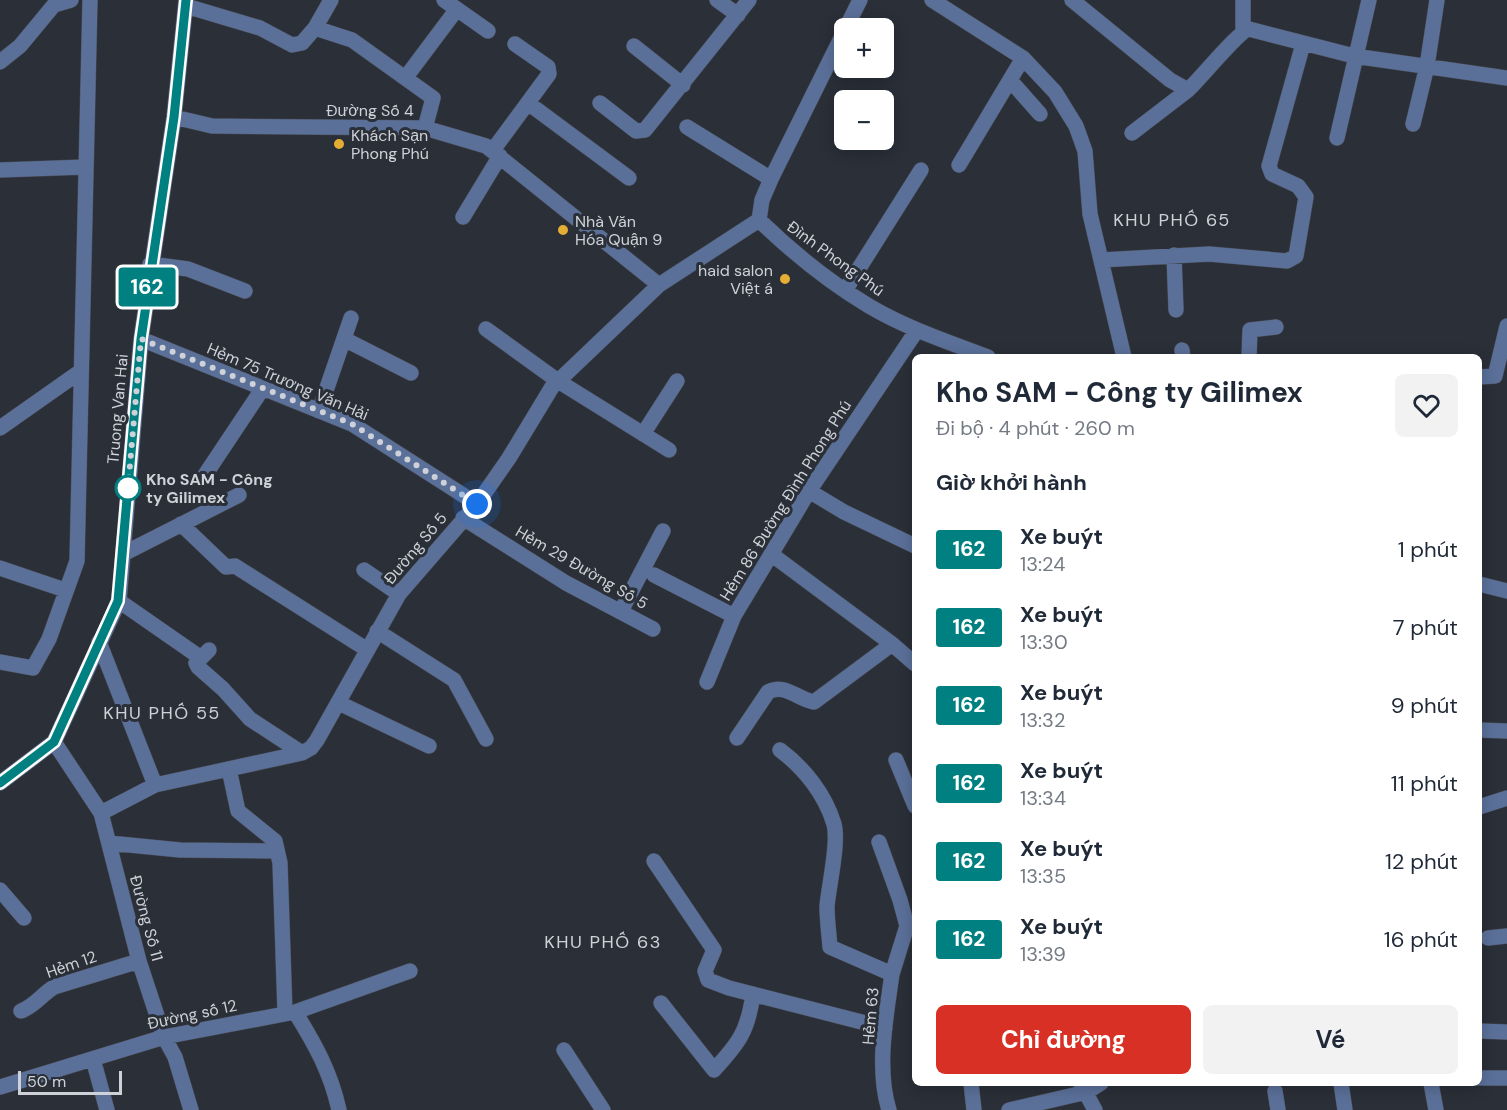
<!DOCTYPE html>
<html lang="vi">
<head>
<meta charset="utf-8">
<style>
	body { margin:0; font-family:"DM Sans",sans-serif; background:#f2f2f3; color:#1f2937; height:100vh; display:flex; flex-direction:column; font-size:22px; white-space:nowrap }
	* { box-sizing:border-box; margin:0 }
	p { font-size:20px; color:#747a83 }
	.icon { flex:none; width:33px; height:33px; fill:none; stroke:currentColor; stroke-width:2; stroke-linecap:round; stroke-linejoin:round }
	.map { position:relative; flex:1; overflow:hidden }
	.details { position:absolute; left:912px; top:354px; width:570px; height:732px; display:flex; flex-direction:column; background:#fff; border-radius:9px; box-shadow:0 3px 15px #0003 }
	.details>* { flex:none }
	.badge { padding:0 12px; border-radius:4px; font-size:21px; line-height:39px }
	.controls { position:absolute; left:834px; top:18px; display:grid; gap:12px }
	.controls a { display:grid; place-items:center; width:60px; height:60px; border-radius:9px; background:#fff; box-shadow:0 3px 15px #0003; font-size:30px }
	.scale { position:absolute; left:18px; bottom:15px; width:104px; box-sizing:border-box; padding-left:6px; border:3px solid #ced2d8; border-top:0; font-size:16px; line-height:21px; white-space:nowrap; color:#ced2d8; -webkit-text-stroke:4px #2a2f38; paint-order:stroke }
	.you { position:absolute; width:30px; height:30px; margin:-15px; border:4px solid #fff; border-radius:50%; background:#1a73e8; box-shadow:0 0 0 9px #1a73e833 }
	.map>.badge { position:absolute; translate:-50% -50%; box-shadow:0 0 0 3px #fff }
	h2 { padding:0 24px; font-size:22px; line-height:54px }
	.round { display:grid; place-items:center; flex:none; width:63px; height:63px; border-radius:9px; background:#f2f2f3 }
	.headline { display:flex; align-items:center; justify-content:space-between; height:102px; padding:0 24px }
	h1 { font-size:28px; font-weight:700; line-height:45px }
	.cta { display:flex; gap:12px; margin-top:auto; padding:12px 24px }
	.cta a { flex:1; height:69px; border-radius:9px; background:#d93025; color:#fff; font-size:24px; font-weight:700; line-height:69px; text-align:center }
	.cta a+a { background:#f2f2f3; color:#1f2937 }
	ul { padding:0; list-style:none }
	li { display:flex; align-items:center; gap:18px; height:78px; padding:0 24px }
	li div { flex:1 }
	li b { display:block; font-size:22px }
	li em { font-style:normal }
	li .badge { min-width:66px; font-weight:700; text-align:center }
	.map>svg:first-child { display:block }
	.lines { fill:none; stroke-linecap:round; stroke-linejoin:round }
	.minor-casing { stroke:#484c55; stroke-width:16 }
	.minor { stroke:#5b7099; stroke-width:15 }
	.line-casing { stroke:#fff; stroke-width:14 }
	.line { stroke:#008080; stroke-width:9 }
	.walk { stroke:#ced2d8; stroke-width:6; stroke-dasharray:0 10.8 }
	.poi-dot { fill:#e4ae35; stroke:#2a2f38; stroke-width:2 }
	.stop-dot { fill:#fff; stroke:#008080; stroke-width:3 }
	.labels { text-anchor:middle; stroke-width:6; stroke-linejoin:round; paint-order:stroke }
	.street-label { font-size:16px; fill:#ced2d8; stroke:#2a2f38 }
	.poi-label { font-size:16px; fill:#ced2d8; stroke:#2a2f38; text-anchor:start }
	.stop-label { font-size:16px; font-weight:bold; fill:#ced2d8; stroke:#2a2f38; text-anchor:start }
	.neighbourhood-label { font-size:18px; letter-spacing:1.5px; fill:#ced2d8; stroke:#2a2f38 }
</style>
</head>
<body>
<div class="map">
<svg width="1507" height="1110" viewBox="0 0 1507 1110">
	<rect width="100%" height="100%" fill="#2a2f38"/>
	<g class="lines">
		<defs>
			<path id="minor" d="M444,0L488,31
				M717,0L738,15
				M932,0L1023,58L1055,92L1076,126L1085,151L1090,214L1124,357
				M1072,0L1170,80L1188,90C1200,79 1239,31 1249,29L1354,56L1507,78
				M186,6L260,28L292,45L302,43L315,28L352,40L433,98L425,128
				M315,28L331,0
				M846,28L860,0
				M1243,30V0
				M634,46L683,85
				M0,62L20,46L54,5L71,0
				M406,77L457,9
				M1010,80L1040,114
				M528,103L629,178
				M600,103L636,131L645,130L749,0
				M174,117L212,126L425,128L486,146L659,285
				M1413,124L1427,66L1437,0
				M687,127L771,179
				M1132,133L1188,90
				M1337,138L1369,0
				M493,150L549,74L548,67L515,44
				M959,165L1023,58
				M0,170L85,167
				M463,217L500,156
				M759,220C792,252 829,282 869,306C906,328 948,342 988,357
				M759,220L762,200L771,179L844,32
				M1174,255L1176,310
				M1101,260L1209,254L1287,261L1296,256L1306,197L1298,186L1272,174L1269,166L1303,44
				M150,264L188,269L245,291
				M846,289L921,170
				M486,329L558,381L669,450
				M141,339L352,424L477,504
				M344,339L411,373
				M1182,350L1183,357
				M1249,357L1250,330L1276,327
				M1479,377L1495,376L1507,326
				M319,411L351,318
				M0,428L81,371
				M643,434L677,381
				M203,478L263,388
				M809,491L844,512L915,546
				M463,518L566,583L653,629
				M181,524L226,567L235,566L366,649
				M123,554L239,495
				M771,554L892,644L915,664
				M0,568L65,590
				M364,570L399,594
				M654,575L734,616L809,491L917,330
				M1479,584L1507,591
				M119,601L201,658
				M621,611L663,531
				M377,631L454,680L486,739
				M99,642L155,785
				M209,650L196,663L198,667L223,689L250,719L302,753
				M0,662L33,668L49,639L77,561L90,0
				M707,682L734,616
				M339,703L429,746
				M1479,730L1507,731
				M737,738L768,692C785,683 797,699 814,702L892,644
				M54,742L101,813L139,961L164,1037L175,1057L191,1110
				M780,750C804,768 825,794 834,824C839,842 829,885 827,906C827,920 829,934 830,947L892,974C886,1017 876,1068 889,1110
				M896,760L915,806
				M229,769L238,811L275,841L280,863L285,1013
				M0,783L54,742L119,601L141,339L174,117L186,0
				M1479,807L1507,798
				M101,813L155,785L302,753L311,748L317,740L399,594L477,504L509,458L552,387L659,285L759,220
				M879,842L900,900L907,926L892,974
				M109,843L180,850L277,851
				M654,861L714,950L705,971L708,980L729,988L885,1028
				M0,890L24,918
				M1488,938L1507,936
				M661,1003L714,1070C739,1043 748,1031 753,994
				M21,1011C35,1006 41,995 54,987L139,961
				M295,1012L410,971
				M1479,1031L1507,1032
				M564,1050L603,1110
				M93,1059L107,1110
				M1479,1078H1507
				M971,1083L974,1110
				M1341,1083L1345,1110
				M1431,1083L1436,1110
				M1081,1084L1095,1110
				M0,1087L164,1037L295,1012C315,1044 331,1073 339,1110
				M1275,1091L1278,1110
				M1009,1110L1087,1092L1101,1083"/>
		</defs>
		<use href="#minor" class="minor-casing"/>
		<use href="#minor" class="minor"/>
	</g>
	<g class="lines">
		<defs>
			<path id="line" d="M0,783L54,742L118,601L141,339L174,117L186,0"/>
		</defs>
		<use href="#line" class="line-casing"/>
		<use href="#line" class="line"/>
		<path class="walk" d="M128,488L141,339L352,424L477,504"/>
	</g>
	<g class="poi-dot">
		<circle cx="339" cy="144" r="6"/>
		<circle cx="563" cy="230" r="6"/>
		<circle cx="785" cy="279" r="6"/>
	</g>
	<circle class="stop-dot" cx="128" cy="488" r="12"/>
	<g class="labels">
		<g class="street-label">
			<text x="370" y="116">Đường Số 4</text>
			<text transform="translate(836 258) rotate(36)" y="6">Đình Phong Phú</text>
			<text transform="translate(288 381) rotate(23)" y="6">Hẻm 75 Trương Văn Hải</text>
			<text transform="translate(117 409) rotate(-85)" y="6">Truong Van Hai</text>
			<text transform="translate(785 500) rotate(-58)" y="6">Hẻm 86 Đường Đình Phong Phú</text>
			<text transform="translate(415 548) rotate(-50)" y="6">Đường Số 5</text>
			<text transform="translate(582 567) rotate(30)" y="6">Hẻm 29 Đường Số 5</text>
			<text transform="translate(147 918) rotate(75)" y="6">Đường Số 11</text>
			<text transform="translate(71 964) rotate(-19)" y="6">Hẻm 12</text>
			<text transform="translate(192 1014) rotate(-12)" y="6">Đường số 12</text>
			<text transform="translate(870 1016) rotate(-85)" y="6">Hẻm 63</text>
		</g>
		<g class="poi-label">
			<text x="351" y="141">Khách Sạn<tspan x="351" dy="18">Phong Phú</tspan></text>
			<text x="575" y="227">Nhà Văn<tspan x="575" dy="18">Hóa Quận 9</tspan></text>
			<text x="773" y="276" text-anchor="end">haid salon<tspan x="773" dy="18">Việt á</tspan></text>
		</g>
		<g class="stop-label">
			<text x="146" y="485">Kho SAM - Công<tspan x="146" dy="18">ty Gilimex</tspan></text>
		</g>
		<g class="neighbourhood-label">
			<text x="1172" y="226">KHU PHỐ 65</text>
			<text x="162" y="719">KHU PHỐ 55</text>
			<text x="603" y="948">KHU PHỐ 63</text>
		</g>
	</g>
</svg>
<div class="controls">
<a>+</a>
<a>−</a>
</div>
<div class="scale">50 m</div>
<div class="you" style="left:477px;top:504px"></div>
<b class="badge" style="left:147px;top:287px;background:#008080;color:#fff">162</b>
<section class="details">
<div class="headline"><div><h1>Kho SAM - Công ty Gilimex</h1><p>Đi bộ · 4 phút · 260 m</p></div><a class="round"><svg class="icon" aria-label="heart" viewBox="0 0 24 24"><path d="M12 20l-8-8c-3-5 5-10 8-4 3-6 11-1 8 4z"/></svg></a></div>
<h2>Giờ khởi hành</h2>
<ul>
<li><span class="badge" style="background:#008080;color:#fff">162</span><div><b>Xe buýt</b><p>13:24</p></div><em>1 phút</em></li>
<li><span class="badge" style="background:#008080;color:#fff">162</span><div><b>Xe buýt</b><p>13:30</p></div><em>7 phút</em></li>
<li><span class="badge" style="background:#008080;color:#fff">162</span><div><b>Xe buýt</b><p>13:32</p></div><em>9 phút</em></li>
<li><span class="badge" style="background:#008080;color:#fff">162</span><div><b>Xe buýt</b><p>13:34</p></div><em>11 phút</em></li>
<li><span class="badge" style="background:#008080;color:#fff">162</span><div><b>Xe buýt</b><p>13:35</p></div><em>12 phút</em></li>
<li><span class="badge" style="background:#008080;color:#fff">162</span><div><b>Xe buýt</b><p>13:39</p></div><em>16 phút</em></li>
</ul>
<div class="cta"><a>Chỉ đường</a><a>Vé</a></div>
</section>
</div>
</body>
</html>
